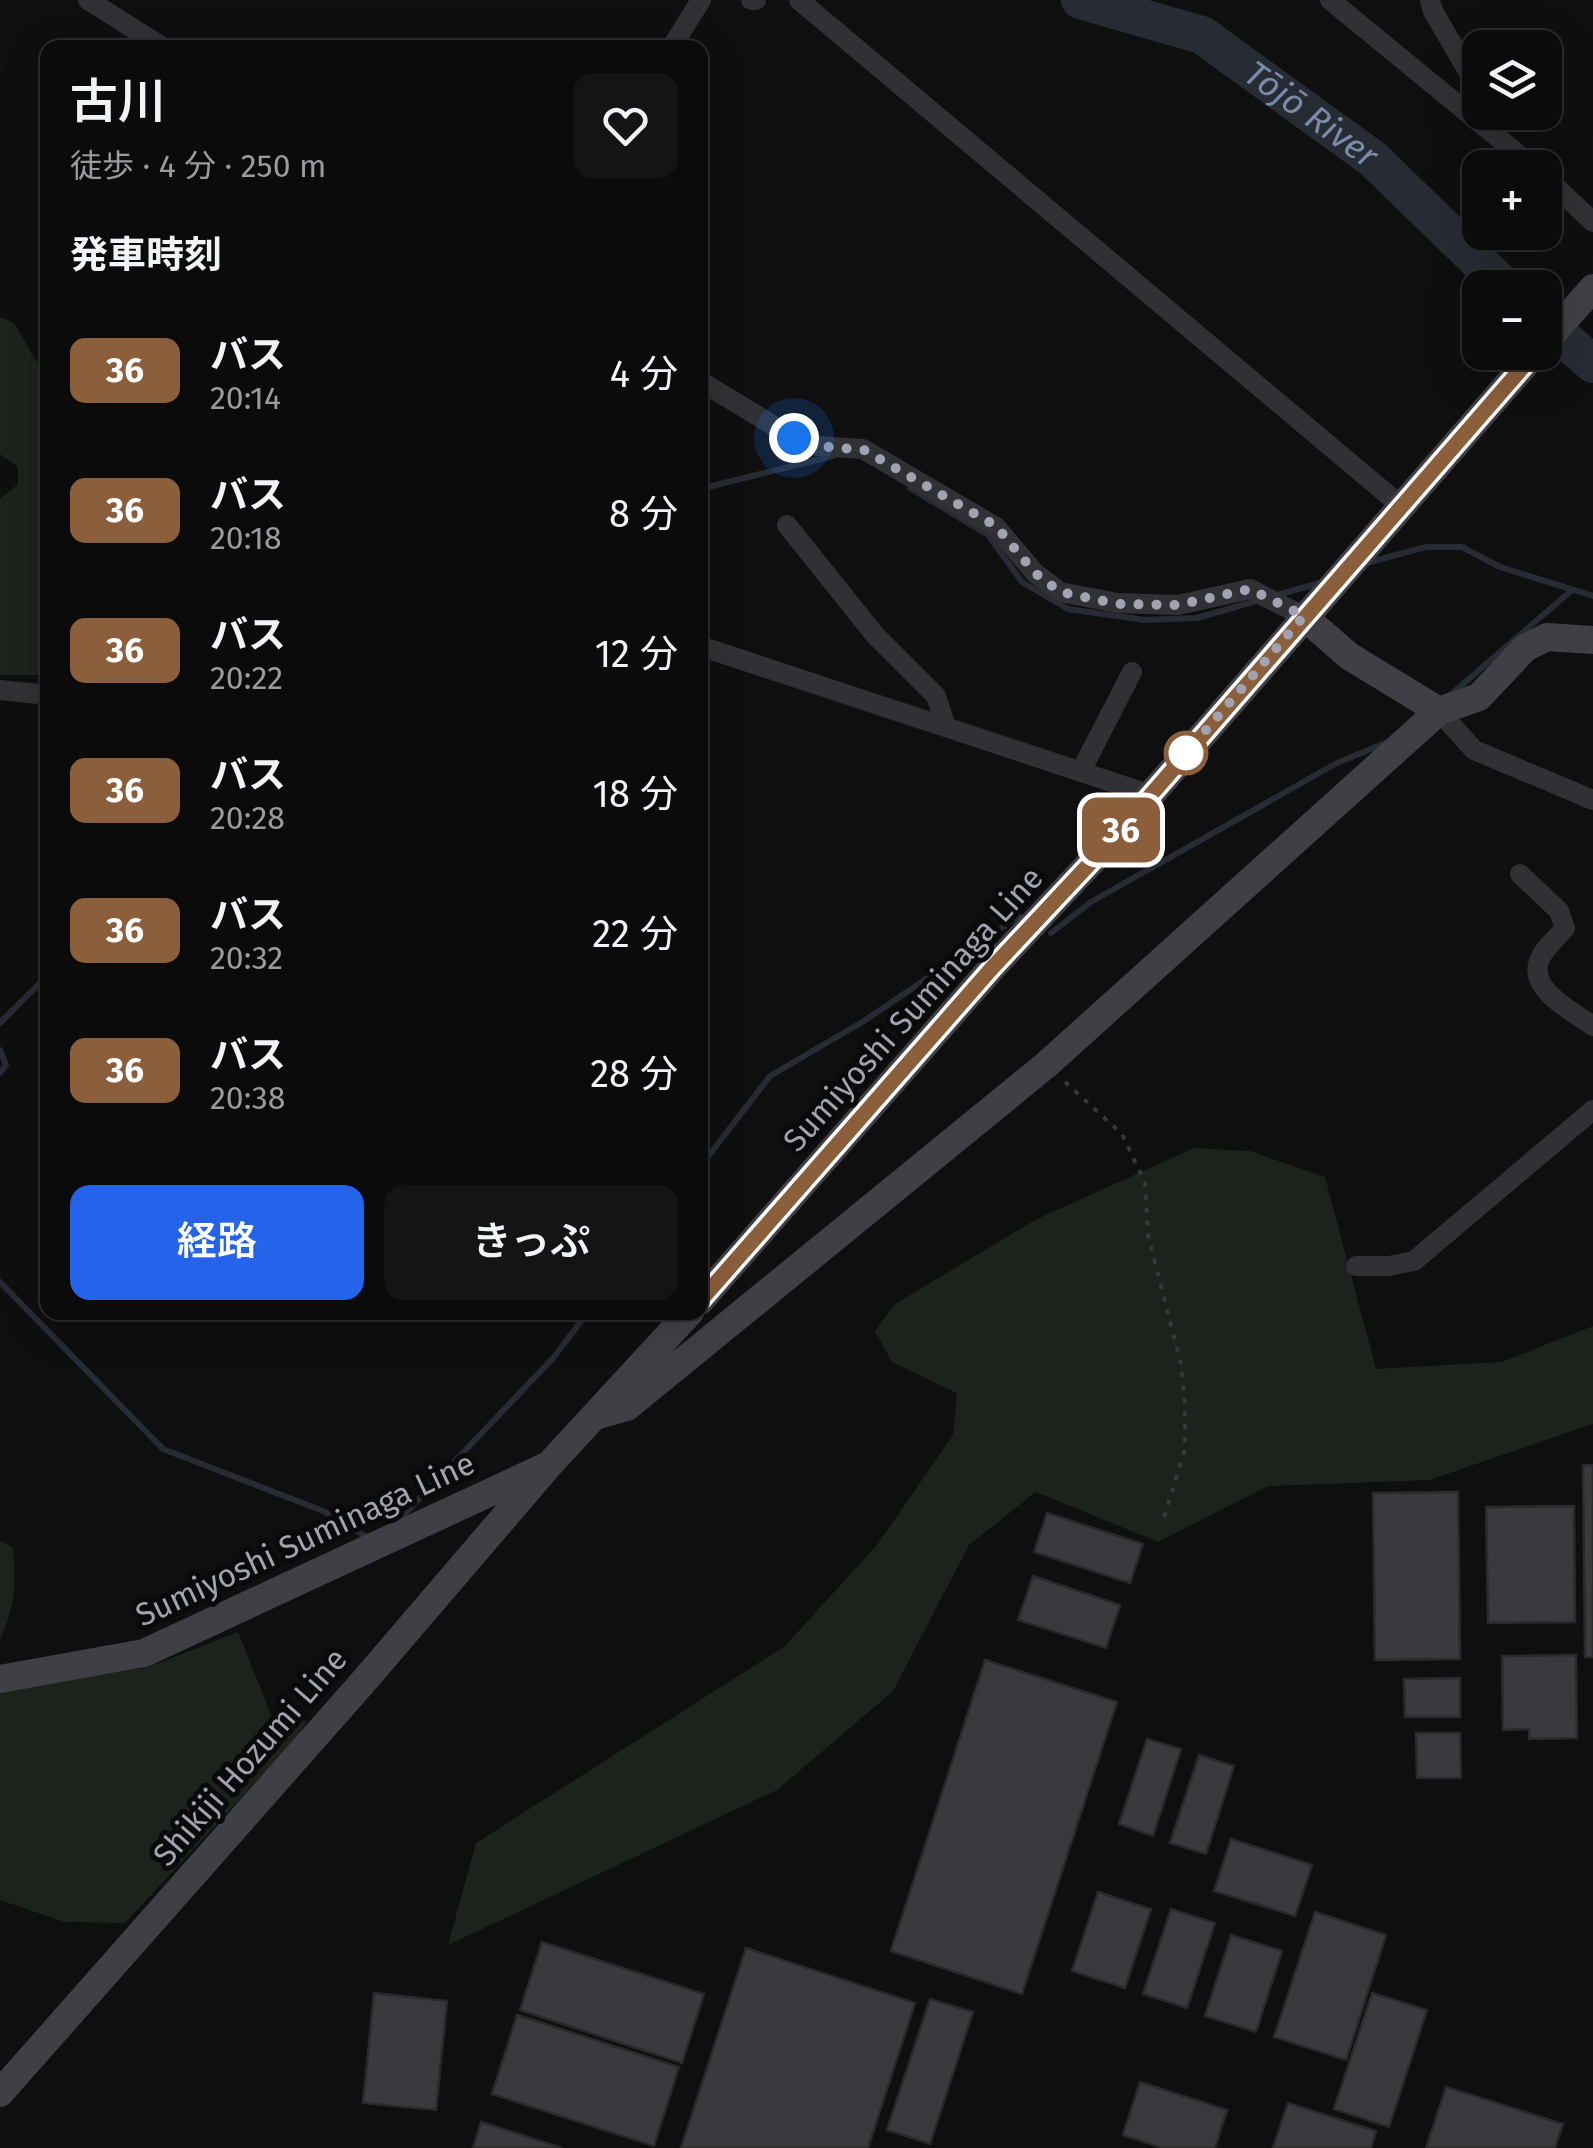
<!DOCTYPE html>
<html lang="ja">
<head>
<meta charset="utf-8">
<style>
	body { margin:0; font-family:"Fira Sans","Noto Sans JP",sans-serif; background:#141415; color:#f1f3f6; height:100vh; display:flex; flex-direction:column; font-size:38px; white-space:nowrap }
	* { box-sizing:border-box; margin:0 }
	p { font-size:32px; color:#9a9b9d }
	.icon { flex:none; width:55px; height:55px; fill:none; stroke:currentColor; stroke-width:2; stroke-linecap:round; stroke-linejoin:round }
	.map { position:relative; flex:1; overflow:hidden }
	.drawer { position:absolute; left:40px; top:40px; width:668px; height:1280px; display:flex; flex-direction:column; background:#0b0b0c; border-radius:20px; box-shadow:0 10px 40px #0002,0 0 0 2px #2b2b2d }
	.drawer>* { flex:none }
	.badge { padding:0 20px; border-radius:15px; font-size:35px; line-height:65px }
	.buttons { position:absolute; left:1462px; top:30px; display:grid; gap:20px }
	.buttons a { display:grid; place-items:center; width:100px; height:100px; border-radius:20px; background:#0b0b0c; box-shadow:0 10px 40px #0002,0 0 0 2px #2b2b2d; font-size:50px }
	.you { position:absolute; width:50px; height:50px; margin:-25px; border:8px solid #fff; border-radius:50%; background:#1a73e8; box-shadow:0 0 0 15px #1a73e833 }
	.map>.badge { position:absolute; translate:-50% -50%; box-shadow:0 0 0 5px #fff }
	h2 { padding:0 30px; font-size:38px; line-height:90px }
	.round { display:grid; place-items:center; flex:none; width:105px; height:105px; border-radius:20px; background:#141415 }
	.summary { display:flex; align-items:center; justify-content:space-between; height:170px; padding:0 30px }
	h1 { font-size:48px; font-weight:600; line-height:75px }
	.button { display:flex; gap:20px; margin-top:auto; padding:20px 30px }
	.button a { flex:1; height:115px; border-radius:20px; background:#2563eb; color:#fff; font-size:40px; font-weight:600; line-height:115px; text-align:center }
	.button a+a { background:#141415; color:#f1f3f6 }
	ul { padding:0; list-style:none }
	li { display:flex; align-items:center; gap:30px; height:140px; padding:0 30px }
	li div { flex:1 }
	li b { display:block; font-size:38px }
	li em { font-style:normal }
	li .badge { min-width:110px; font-weight:700; text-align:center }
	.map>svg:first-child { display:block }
	.green { fill:#1c231d }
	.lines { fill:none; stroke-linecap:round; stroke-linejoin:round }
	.stream { stroke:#272b33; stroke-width:6 }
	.river { stroke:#272b33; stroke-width:38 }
	.building { fill:#3a393d; stroke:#2a292c; stroke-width:2.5 }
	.path { stroke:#37373c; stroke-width:4; stroke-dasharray:5 8; stroke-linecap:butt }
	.street { stroke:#313135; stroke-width:20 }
	.secondary { stroke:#3f3f45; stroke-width:28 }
	.line-casing { stroke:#fff; stroke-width:22 }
	.line { stroke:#8b5e3c; stroke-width:15 }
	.walk { stroke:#a1a3b0; stroke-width:10; stroke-dasharray:0 18 }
	.stop-dot { fill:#fff; stroke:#8b5e3c; stroke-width:5 }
	.labels { text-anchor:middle; stroke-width:10; stroke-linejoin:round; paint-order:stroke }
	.street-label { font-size:32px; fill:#a1a3b0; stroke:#0a0a0b }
	.water-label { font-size:35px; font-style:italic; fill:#798baa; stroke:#0a0a0b }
</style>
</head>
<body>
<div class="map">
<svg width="1593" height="2148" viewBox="0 0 1593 2148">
	<rect width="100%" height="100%" fill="#0f0f10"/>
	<path class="green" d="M0,317L14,323L40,367L47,368V675H0V499L18,484V467L0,454Z
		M1194,1148L1250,1151L1325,1177L1376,1369L1502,1362L1593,1326V1424L1429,1480L1268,1486L1158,1542L1036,1492L969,1545L893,1691L777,1790L448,1945L476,1843L785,1646L877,1545L953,1435L957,1393L892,1362L875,1331L895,1304L1037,1219Z
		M0,1541L12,1547C18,1577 14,1612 0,1639Z
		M238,1632L272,1717L297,1715L307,1722L291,1744L125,1923L65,1922L0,1900V1691L149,1667Z"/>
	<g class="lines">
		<path class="stream" d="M910,488L988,535L1022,582L1068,609L1145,620L1197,618L1260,600
			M700,489L833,456
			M1366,563L1426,547H1462L1500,567L1593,596
			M1277,595L1323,582
			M1449,696L1572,590
			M1051,933L1091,902L1337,763L1388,742
			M0,1023L48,975
			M0,1050L6,1065L0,1073
			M700,1167L770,1076L864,1021L1019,916
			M0,1282L163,1449L323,1511L370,1539
			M397,1522L554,1357L588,1312"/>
		<g class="river">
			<path id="s1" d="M1080,0L1202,35L1373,159L1506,288"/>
			<path d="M1545,322L1593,364"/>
		</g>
	</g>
	<path class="building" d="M1583,1465H1593V1657H1585Z
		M1458,1492L1460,1659L1375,1660L1373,1493Z
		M1574,1506L1575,1622L1488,1623L1486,1507Z
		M1047,1513L1143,1544L1130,1583L1034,1552Z
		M1033,1576L1120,1605L1106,1648L1018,1620Z
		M1576,1655L1577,1738L1529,1739V1729L1503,1730L1502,1656Z
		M985,1660L1117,1702L1022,1994L891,1951Z
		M1460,1678V1717H1405L1404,1679Z
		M1416,1733H1460L1461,1778H1417Z
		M1147,1739L1181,1749L1153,1836L1119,1824Z
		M1199,1755L1234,1766L1206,1854L1170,1843Z
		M1231,1839L1312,1865L1295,1916L1214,1891Z
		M1098,1892L1151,1909L1125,1988L1072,1971Z
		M1171,1909L1215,1923L1187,2008L1143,1994Z
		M1315,1912L1386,1935L1346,2060L1274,2037Z
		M1231,1935L1282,1951L1256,2032L1205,2016Z
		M542,1942L704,1994L682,2063L520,2010Z
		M746,1948L915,2003L868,2148H681Z
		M374,1993L447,2001L436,2110L363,2103Z
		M1372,1993L1427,2010L1389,2127L1334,2109Z
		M930,1999L973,2012L930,2144L887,2130Z
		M517,2015L679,2067L654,2146L492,2094Z
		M1140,2082L1227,2110L1215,2148H1162L1123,2135Z
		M1446,2087L1563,2124L1555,2148H1426Z
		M1288,2103L1376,2131L1371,2148H1273Z
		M481,2122L562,2148H473Z"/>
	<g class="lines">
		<path class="path" d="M1065,1082L1122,1134L1145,1183L1148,1235L1181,1364L1185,1404V1449L1162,1524"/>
		<path class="street" d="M88,0L164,48
			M751,0H756
			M799,0L1400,505
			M1330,0L1535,168
			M1430,0L1433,11L1480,92
			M671,48L701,0
			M1545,177L1593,222
			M700,381L794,438L818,446L863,449L996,527L1035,573L1060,592L1118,603L1178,605L1250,589L1303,616
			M787,525L875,635L936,696L946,727
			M700,646L1151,795
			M0,690L48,695
			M1439,711L1474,750L1593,800
			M1081,771L1132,672
			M1520,874L1559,911L1565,928C1557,938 1543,949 1539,961C1528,990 1574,1012 1593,1026
			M1356,1266H1389L1414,1261L1593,1110"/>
		<path class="secondary" d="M1545,342L1593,288
			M1303,616L1349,656L1439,711L1479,697L1525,648L1547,637L1593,640
			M700,1301L992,968L1109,843L1536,352
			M598,1415L627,1407L1046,1065L1439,711
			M0,1679L144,1653L549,1465L690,1312
			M0,2093L364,1681L549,1465"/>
	</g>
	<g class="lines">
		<defs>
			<path id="line" d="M700,1301L992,968L1109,843L1536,352"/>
		</defs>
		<use href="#line" class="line-casing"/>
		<use href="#line" class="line"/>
		<path class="walk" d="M794,438L818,446L864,450L996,526L1035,573L1060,592L1118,604L1178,605L1250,589L1304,616L1176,765L1186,753"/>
	</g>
	<circle class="stop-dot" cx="1186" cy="753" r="20"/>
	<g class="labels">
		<g class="street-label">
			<text transform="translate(913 1009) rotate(-48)" y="11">Sumiyoshi Suminaga Line</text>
			<text transform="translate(305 1539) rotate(-25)" y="11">Sumiyoshi Suminaga Line</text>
			<text transform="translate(250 1757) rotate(-49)" y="11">Shikiji Hozumi Line</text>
		</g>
		<g class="water-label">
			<text dy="12" stroke="none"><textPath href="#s1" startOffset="262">Tōjō River</textPath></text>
		</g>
	</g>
</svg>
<div class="buttons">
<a><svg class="icon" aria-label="layers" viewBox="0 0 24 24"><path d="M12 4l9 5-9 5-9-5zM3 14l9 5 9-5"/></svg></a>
<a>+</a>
<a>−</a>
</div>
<div class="you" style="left:794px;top:438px"></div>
<b class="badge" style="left:1121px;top:830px;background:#8b5e3c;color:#fff">36</b>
<section class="drawer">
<div class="summary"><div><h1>古川</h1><p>徒歩 · 4 分 · 250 m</p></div><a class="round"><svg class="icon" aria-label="heart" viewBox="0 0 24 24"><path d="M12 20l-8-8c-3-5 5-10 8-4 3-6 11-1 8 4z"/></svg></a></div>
<h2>発車時刻</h2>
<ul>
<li><span class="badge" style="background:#8b5e3c;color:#fff">36</span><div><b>バス</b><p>20:14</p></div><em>4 分</em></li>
<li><span class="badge" style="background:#8b5e3c;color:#fff">36</span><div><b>バス</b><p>20:18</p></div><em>8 分</em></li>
<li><span class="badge" style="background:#8b5e3c;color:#fff">36</span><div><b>バス</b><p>20:22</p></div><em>12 分</em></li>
<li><span class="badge" style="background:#8b5e3c;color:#fff">36</span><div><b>バス</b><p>20:28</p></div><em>18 分</em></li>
<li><span class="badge" style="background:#8b5e3c;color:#fff">36</span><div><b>バス</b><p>20:32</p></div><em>22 分</em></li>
<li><span class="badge" style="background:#8b5e3c;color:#fff">36</span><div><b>バス</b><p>20:38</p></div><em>28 分</em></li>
</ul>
<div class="button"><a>経路</a><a>きっぷ</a></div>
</section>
</div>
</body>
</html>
